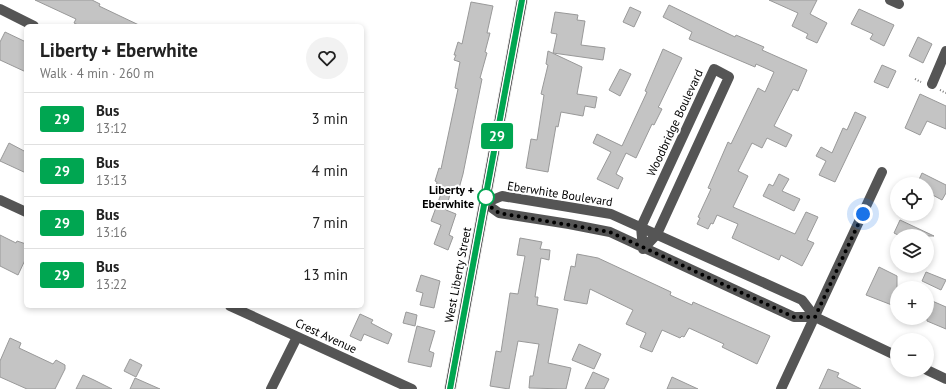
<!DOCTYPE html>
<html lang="en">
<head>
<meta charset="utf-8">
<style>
	body { margin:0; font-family:"PT Sans",sans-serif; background:#f2f2f2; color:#222; height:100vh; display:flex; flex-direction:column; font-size:15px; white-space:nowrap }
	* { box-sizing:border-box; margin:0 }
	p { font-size:13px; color:#767676 }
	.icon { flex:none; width:22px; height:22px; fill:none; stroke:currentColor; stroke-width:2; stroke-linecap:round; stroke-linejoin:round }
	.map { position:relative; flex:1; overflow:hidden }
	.panel { position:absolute; left:24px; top:24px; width:340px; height:284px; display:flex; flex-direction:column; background:#fff; border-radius:6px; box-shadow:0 2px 6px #0003 }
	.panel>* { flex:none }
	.badge { padding:0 8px; border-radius:3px; font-size:14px; line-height:26px }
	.fabs { position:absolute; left:890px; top:177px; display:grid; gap:8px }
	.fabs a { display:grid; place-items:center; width:44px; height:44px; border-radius:50%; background:#fff; box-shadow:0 2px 6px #0003; font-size:20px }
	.you { position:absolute; width:20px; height:20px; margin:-10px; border:3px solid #fff; border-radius:50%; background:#1a73e8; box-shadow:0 0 0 6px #1a73e833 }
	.map>.badge { position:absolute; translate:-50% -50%; box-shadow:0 0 0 2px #fff }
	.round { display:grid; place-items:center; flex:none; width:42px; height:42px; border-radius:21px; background:#f2f2f2 }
	.overview { display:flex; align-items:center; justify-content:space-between; height:68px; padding:0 16px }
	h1 { font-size:19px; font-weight:700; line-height:30px }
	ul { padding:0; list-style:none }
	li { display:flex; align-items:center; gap:12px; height:52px; padding:0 16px; border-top:1px solid #e0e0e0 }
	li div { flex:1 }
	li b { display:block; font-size:15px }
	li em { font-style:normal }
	li .badge { min-width:44px; font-weight:700; text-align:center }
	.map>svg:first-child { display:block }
	.building { fill:#c4c4c4; stroke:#999 }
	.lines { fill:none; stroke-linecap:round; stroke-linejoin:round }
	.major-casing { stroke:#dbdbdb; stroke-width:12 }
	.path { stroke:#777; stroke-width:2; stroke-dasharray:1 2; stroke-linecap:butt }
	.minor { stroke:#555; stroke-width:10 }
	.major { stroke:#000; stroke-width:10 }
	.line-casing { stroke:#fff; stroke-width:9 }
	.line { stroke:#00a651; stroke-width:6 }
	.walk { stroke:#000; stroke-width:4; stroke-dasharray:0 7.2 }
	.stop-dot { fill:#fff; stroke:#00a651; stroke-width:2 }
	.labels { text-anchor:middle; stroke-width:4; stroke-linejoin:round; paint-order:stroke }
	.street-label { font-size:12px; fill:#000; stroke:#fff }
	.stop-label { font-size:12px; font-weight:bold; fill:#000; stroke:#fff; text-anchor:end }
</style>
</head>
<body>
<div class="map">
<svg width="946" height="389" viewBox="0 0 946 389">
	<rect width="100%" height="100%" fill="#fff"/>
	<path class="building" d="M35,0H92L100,4L99,6L141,26H80L74,23L76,19Z
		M769,0H817L810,14L827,23L817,43L806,38L808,34L792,26L798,13Z
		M471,2L493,6L487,33H490L485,52L487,53L480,78L482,79L463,174L458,192L451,190L446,210L456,214L449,235L453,237L448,250L434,244L441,225L431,221L441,194L435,192L437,182L435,181L439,168L441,169L458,89L455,88L460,62L454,60L456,55H454L458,42L462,44Z
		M669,5L735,37L736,35L764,47L762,50L807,70L798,91L793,89L774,126L792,135L786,147L767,138L762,148L752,143L738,171L748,176L733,207L795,234L806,212L818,217L807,240L814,243L802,266L781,255L779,260L732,238L738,224L717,215L713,224L711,223L708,229L697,224L700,218L698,217L711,189L708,188L728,142L731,144L758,88L765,92L774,72L756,64L755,67L689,39L692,32L663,17Z
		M630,7L641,12L634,27L623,22Z
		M859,9L894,25L884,46L870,39L873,34L851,24Z
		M555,12L578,15L577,20L585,21L581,45L605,48L603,60L553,53L557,34L551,33Z
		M5,32L26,42V72L0,60V42Z
		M918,37L932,44L923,63L909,56Z
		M663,49L682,58L659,106L658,107L662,109L654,125L652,124L636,158L626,153L616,174L623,178L618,189L597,179L611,152L593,143L597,134L622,146L647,92L645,91Z
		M548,51L582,67L577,94L597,97L595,108L585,106L583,116L561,112L558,127L556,126L548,172L526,168L531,139L537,140L544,95L541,94L548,65L546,64Z
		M882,65L896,71L888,88L874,82Z
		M620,69L631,74L620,96L609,90Z
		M920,94L946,106V129L927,121L920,135L905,128Z
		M855,112L866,117L835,182L819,175L826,161L816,156L821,147L832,153L843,128L847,130Z
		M9,143L26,152V173L0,161Z
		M922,173L946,185V193L942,200L927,192V184H917Z
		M779,174L789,179L782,191L800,199L794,211L763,196L769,184L773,186Z
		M900,220L934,236H900L894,233Z
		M0,235L16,243L17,241L26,244V258L18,275L0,266Z
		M520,238L542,242L540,249L550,250L549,260L541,258L535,297H538L537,305L558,309L548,363L571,368L566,389L529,388L530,376H533L539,344L518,341L509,389L490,386L496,351L501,352L510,293L518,294L525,256L517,255Z
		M577,254L598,258L671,292L670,295L692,305L693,302L770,336L757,364L722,347L724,344L689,328L684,337L682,336L680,338L662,330L652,352L640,347L646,333L626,324L633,310L590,289L587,304L564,300L571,266L575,267Z
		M879,267L897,276V307L866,295Z
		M926,272L946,280L941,290L922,281Z
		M421,275L440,281L434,308L420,305L423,293L416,291Z
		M930,300L946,307V329L927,321V307Z
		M406,312L417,315L415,326L403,323Z
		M360,314L373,320L371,323L392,334L388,344L364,334L361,341L350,336Z
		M417,326L435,331L429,351L434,353L431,367L408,362Z
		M10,338L21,343L19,348L53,364L56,360L65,365V369L55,389H27L0,377V361Z
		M579,344L601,354L594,369L572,360Z
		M130,359L142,365L136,377L124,371Z
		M828,369L839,373L837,377L861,389H819Z
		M593,372L609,379L604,389H585Z
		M83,375L94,380L112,389H76Z
		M672,377L698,389H667Z
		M135,378L160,389H130Z"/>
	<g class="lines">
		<defs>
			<path id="major" d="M450,389L522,0"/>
		</defs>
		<use href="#major" class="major-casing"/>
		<path class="path" d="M915,79L921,82
			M940,90L946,93"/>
		<path class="minor" d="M890,0L899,4
			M0,9L34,26
			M714,69L729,77L657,234L643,249L641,227Z
			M932,84L946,51
			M0,200L26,212
			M485,203L499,213L569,224L610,232L794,317H815L897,356
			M485,203L502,196L611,214L802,300L815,317
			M230,306L412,389
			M927,370L946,379
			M271,389L297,337
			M781,389L882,172"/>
		<use href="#major" class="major"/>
	</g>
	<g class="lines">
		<defs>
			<path id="line" d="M450,389L522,0"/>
		</defs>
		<use href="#line" class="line-casing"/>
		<use href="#line" class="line"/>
		<path class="walk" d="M486,197L485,203L499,213L610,232L794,317H815L863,214"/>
	</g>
	<circle class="stop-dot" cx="486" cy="197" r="8"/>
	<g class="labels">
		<g class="street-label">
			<text transform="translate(675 123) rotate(-65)" y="4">Woodbridge Boulevard</text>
			<text transform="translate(560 194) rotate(9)" y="4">Eberwhite Boulevard</text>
			<text transform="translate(458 275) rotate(-79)" y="4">West Liberty Street</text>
			<text transform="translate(326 336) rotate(25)" y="4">Crest Avenue</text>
		</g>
		<g class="stop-label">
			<text x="474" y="194">Liberty +<tspan x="474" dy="14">Eberwhite</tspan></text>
		</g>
	</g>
</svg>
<div class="fabs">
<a><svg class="icon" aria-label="locate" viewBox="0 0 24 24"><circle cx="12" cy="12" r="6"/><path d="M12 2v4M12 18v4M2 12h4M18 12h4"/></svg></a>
<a><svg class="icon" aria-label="layers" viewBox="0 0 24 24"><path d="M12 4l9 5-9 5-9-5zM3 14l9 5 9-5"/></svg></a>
<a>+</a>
<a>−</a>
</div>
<div class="you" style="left:863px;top:214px"></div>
<b class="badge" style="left:497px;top:136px;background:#00a651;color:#fff">29</b>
<section class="panel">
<div class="overview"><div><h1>Liberty + Eberwhite</h1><p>Walk · 4 min · 260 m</p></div><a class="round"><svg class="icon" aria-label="heart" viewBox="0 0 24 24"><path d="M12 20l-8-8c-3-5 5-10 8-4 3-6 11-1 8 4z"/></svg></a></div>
<ul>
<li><span class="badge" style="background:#00a651;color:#fff">29</span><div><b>Bus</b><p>13:12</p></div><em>3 min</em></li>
<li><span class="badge" style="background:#00a651;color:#fff">29</span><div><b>Bus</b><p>13:13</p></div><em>4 min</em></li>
<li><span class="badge" style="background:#00a651;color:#fff">29</span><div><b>Bus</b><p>13:16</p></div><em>7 min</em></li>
<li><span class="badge" style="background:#00a651;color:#fff">29</span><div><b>Bus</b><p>13:22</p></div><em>13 min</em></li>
</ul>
</section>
</div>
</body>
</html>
